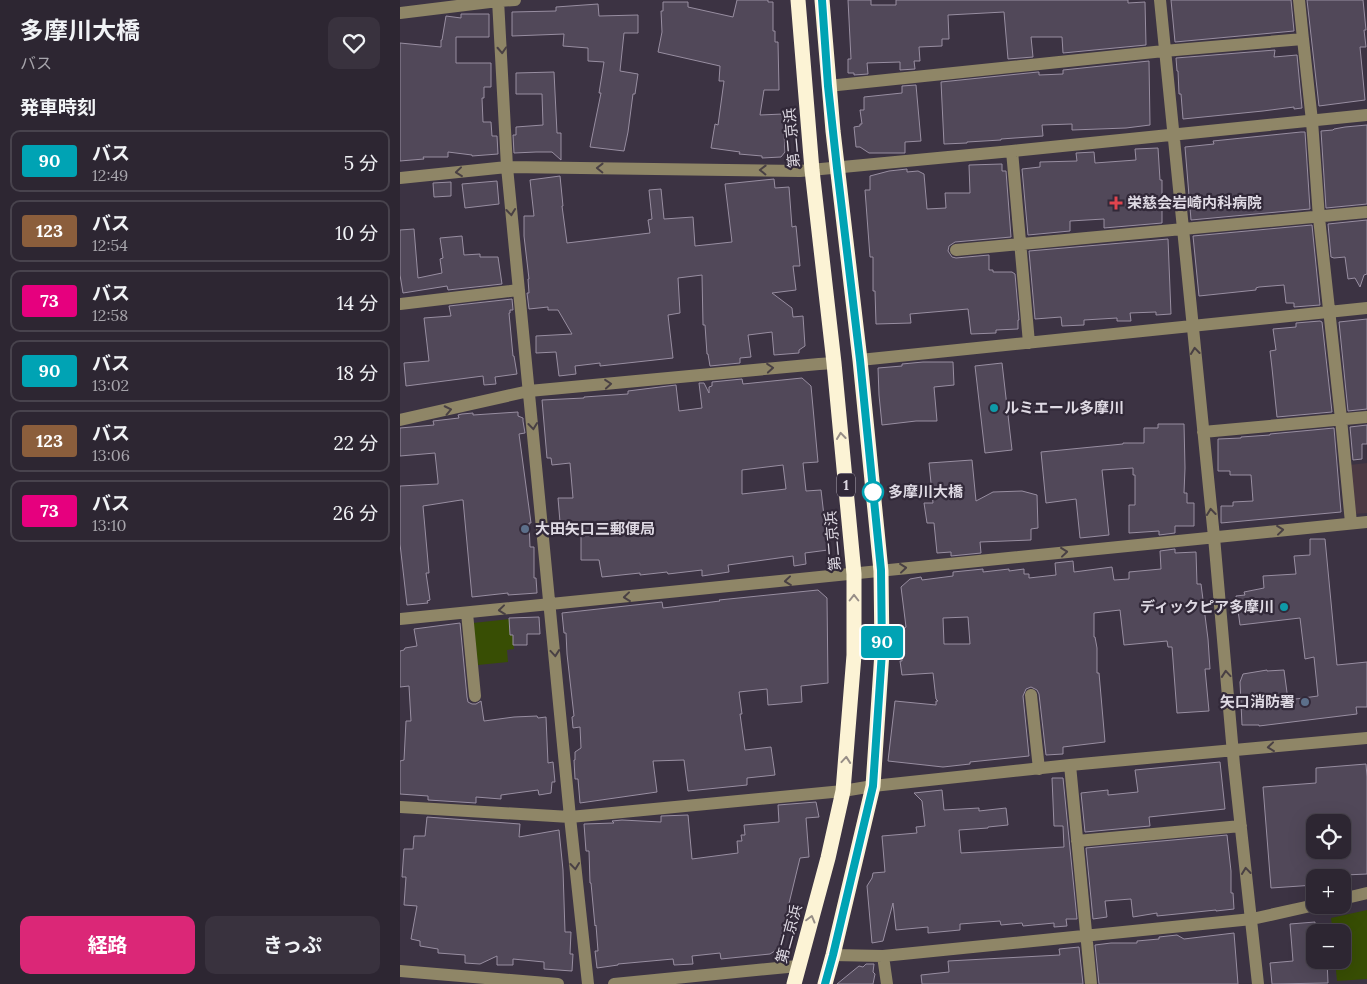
<!DOCTYPE html>
<html lang="ja">
<head>
<meta charset="utf-8">
<style>
	body { margin:0; font-family:Lora,"Noto Sans JP",serif; background:#39323e; color:#f1f3f6; height:100vh; display:flex; flex-direction:column; font-size:19px; white-space:nowrap }
	* { box-sizing:border-box; margin:0 }
	p { font-size:16px; color:#a7a5ac }
	.icon { flex:none; width:28px; height:28px; fill:none; stroke:currentColor; stroke-width:2; stroke-linecap:round; stroke-linejoin:round }
	.map { position:relative; flex:1; overflow:hidden }
	.panel { display:flex; flex-direction:column; background:#2d2632; width:400px }
	.panel>* { flex:none }
	.badge { padding:0 10px; border-radius:4px; font-size:18px; line-height:32px }
	.fabs { position:absolute; left:906px; top:814px; display:grid; gap:10px }
	.fabs a { display:grid; place-items:center; width:45px; height:45px; border-radius:10px; background:#2d2632; box-shadow:0 5px 20px #0002,0 0 0 1px #48434d; font-size:25px }
	.map>.badge { position:absolute; translate:-50% -50%; box-shadow:0 0 0 2px #fff }
	h2 { padding:0 20px; font-size:19px; line-height:45px }
	.round { display:grid; place-items:center; flex:none; width:52px; height:52px; border-radius:10px; background:#39323e }
	.summary { display:flex; align-items:center; justify-content:space-between; height:85px; padding:0 20px }
	h1 { font-size:24px; font-weight:700; line-height:38px }
	.button { display:flex; gap:10px; margin-top:auto; padding:10px 20px }
	.button a { flex:1; height:58px; border-radius:10px; background:#db2777; color:#fff; font-size:20px; font-weight:700; line-height:58px; text-align:center }
	.button a+a { background:#39323e; color:#f1f3f6 }
	ul { padding:0; list-style:none }
	li { display:flex; align-items:center; gap:15px; height:62px; margin:0 10px 8px; padding:0 10px; border:2px solid #48434d; border-radius:10px }
	li div { flex:1 }
	li b { display:block; font-size:19px }
	li em { font-style:normal }
	li .badge { min-width:55px; font-weight:700; text-align:center }
	main { display:flex; flex:1; min-height:0 }
	.map>svg:first-child { display:block }
	.education { fill:#4b3943 }
	.green { fill:#384e04 }
	.building { fill:#514859; stroke:#988ea1; fill-rule:evenodd }
	.lines { fill:none; stroke-linecap:round; stroke-linejoin:round }
	.minor { stroke:#8f8667; stroke-width:12 }
	.highway { stroke:#fcf3d5; stroke-width:15 }
	.oneway { stroke:#494044 }
	.oneway2 { stroke:#978e87 }
	.line-casing { stroke:#fff; stroke-width:11 }
	.line { stroke:#00a3b4; stroke-width:8 }
	.health-dot { fill:#e0444e; stroke:#322939; stroke-width:2 }
	.culture-dot { fill:#0f9aa8; stroke:#322939; stroke-width:2 }
	.stop-dot { fill:#fff; stroke:#00a3b4; stroke-width:2.5 }
	.service-dot { fill:#5c6f8a; stroke:#322939; stroke-width:2 }
	.labels { text-anchor:middle; stroke-width:4.5; stroke-linejoin:round; paint-order:stroke }
	.shield { fill:#322939; stroke:#aba5b1; stroke-width:1 }
	.shield-label { font-size:14px; font-weight:bold; fill:#dfdae4 }
	.street-label { font-size:15px; fill:#dfdae4; stroke:#322939 }
	.poi-label { font-size:15px; font-weight:bold; fill:#dfdae4; stroke:#322939; text-anchor:start }
	.stop-label { font-size:15px; font-weight:bold; fill:#dfdae4; stroke:#322939; text-anchor:start }
</style>
</head>
<body>
<main>
<section class="panel">
<div class="summary"><div><h1>多摩川大橋</h1><p>バス</p></div><a class="round"><svg class="icon" aria-label="heart" viewBox="0 0 24 24"><path d="M12 20l-8-8c-3-5 5-10 8-4 3-6 11-1 8 4z"/></svg></a></div>
<h2>発車時刻</h2>
<ul>
<li><span class="badge" style="background:#00a3b4;color:#fff">90</span><div><b>バス</b><p>12:49</p></div><em>5 分</em></li>
<li><span class="badge" style="background:#8b5e3c;color:#fff">123</span><div><b>バス</b><p>12:54</p></div><em>10 分</em></li>
<li><span class="badge" style="background:#e6007e;color:#fff">73</span><div><b>バス</b><p>12:58</p></div><em>14 分</em></li>
<li><span class="badge" style="background:#00a3b4;color:#fff">90</span><div><b>バス</b><p>13:02</p></div><em>18 分</em></li>
<li><span class="badge" style="background:#8b5e3c;color:#fff">123</span><div><b>バス</b><p>13:06</p></div><em>22 分</em></li>
<li><span class="badge" style="background:#e6007e;color:#fff">73</span><div><b>バス</b><p>13:10</p></div><em>26 分</em></li>
</ul>
<div class="button"><a>経路</a><a>きっぷ</a></div>
</section>
<div class="map">
<svg width="967" height="984" viewBox="0 0 967 984">
	<rect width="100%" height="100%" fill="#3c3343"/>
	<path class="education" d="M967,463V513L954,514L949,465Z"/>
	<path class="green" d="M111,619L114,649L107,650L108,662L78,665L73,623Z
		M967,910V979L937,981L935,960H942V932H933L931,918Z"/>
	<path class="building" d="M337,0H368V2H373V31H375V42H378L379,90H364L360,115L383,114L385,152L381,157L362,158V156L339,154L340,152L311,148L315,124L318,125L324,81H319L320,66L258,52L262,32L261,11H263V2H288V7L333,17Z
		M448,0H471V5H496V0H728V3L745,2L746,45L663,53L662,37H631L633,57L608,59L604,12L548,15L549,39H542V46L519,47L520,61H514L515,69L500,70V62L467,63L468,74L454,75V73H448V59H451Z
		M771,0H891L894,31L775,42Z
		M907,0H963L966,30H964L966,47H960L965,100L919,106Z
		M198,4L199,16L238,15V33H224L220,71L238,74L235,94H233L228,132L224,151L190,147L201,93H199L204,62L188,61V48L163,46L164,34L112,36V12L156,11V7Z
		M61,14H89V37H56V63H91V87H84V98H82L83,122H91L92,136H97L98,154L72,156V155L48,152V157H23L24,159L0,161V43L41,47V40H42L46,16L61,18Z
		M875,50L874,57L897,55L902,108L894,109V107L863,111L783,119L781,94H779L778,71H777L776,58Z
		M749,61L750,125L726,128L672,130V124L642,125L643,136L601,139V140L567,142V143L544,144L541,82L638,72H639V75L663,74V70Z
		M154,72L157,133H161V160L152,152H136L114,153L113,135H116V127L143,125L142,94H116V73Z
		M516,85L521,141L505,142V153H469L460,147H456L454,127L460,126V124H462L460,110H464V97L502,93V86Z
		M967,125V204L926,208L921,131L933,130L934,129L945,127Z
		M901,132H905L910,209L791,220L785,147L814,144L813,141Z
		M758,148L760,180H762V223L704,228V219L670,221V231L628,235L622,169L640,167V162L677,161L676,153L694,152L695,163L736,160L735,149Z
		M602,164V171H606L611,237L555,242L549,246L548,251L552,257L556,258L589,255V270H593V272H612L615,274L619,320H618V329L596,330V333L571,334L568,309L510,314L511,323L476,324L475,291H473V257H470L465,190H470V176L489,171L507,169V172L518,171L524,174L527,209L546,208L545,193H570L569,165Z
		M160,176L163,206H162L167,243L250,233L248,220L252,219L249,190L261,189L264,219L293,217L295,246L332,242L325,184L374,179L375,188L389,187L392,227L396,226L400,266H393L396,290L372,293L392,308L393,317L403,316L405,346L399,350V353L374,355L372,332L348,335L351,357L340,358V363L310,366L308,354H307L305,325H303L302,275L278,278L280,313L268,315L273,358L200,366V363L175,366L176,374L159,376L156,352L136,353V336L172,334L158,310H148V307L129,309L127,293H129L128,279H129L124,236V216H134L130,180Z
		M97,181L99,204L65,208L62,184Z
		M51,182V196L34,197L33,183Z
		M967,220V274L964,275L960,287L955,278L948,279L945,257L934,258L931,257L928,224Z
		M912,225L920,305L894,307V303H886L884,285L859,287L856,288V290L799,296L793,236Z
		M14,229L18,278L42,273L40,259L43,258L40,238L62,236L64,255L80,254V257H98L102,284L48,290L47,286L3,293L0,275V230Z
		M768,239L771,314L756,315V312L730,313L731,321H717V318L684,320V325L662,326L661,317L635,319L629,251Z
		M112,299L113,310H110V313H109L113,356H114L117,374L95,377L96,384L84,385L83,376L6,386L4,363L29,361L24,318L51,316L49,306Z
		M967,319V409L948,411L939,322Z
		M920,321L922,322L932,412L877,417L872,368L870,351L876,350L873,329L896,327V323Z
		M523,362H553L554,385L534,387L537,421H516L482,425L479,395L478,368L502,366V364Z
		M602,363L612,450L585,453L575,366Z
		M402,378L411,386L418,462L403,463L406,491L421,490L428,550L405,553L406,564L394,566L393,556L328,565L329,572L302,576V570L268,574L267,572L240,575V573L202,577L199,560H181V532L161,534L158,498H173L170,463L152,465L151,458H147L142,400L184,398V397L228,394V391L276,385L279,411L302,408L299,383H304L309,393V387L312,386V382L342,379L343,384ZM383,465L386,489L342,494V470Z
		M118,412V416L123,418V421L125,433L119,434L131,523H129L130,547H134V578H136L137,593L108,595V593L72,597L63,500H61L23,506L29,573H26L30,600L27,601L28,603L7,605L0,544V486L38,484V481L35,453L0,456V428L34,425L33,421L59,418L58,415L62,414L73,413V415Z
		M758,424H784L785,468L784,493H787V503H794V526H775V533L759,535V531L729,533V505H735V475H733V468L702,470L709,535L680,538L676,499L646,503L641,452L723,444V443H744V428H758Z
		M967,425V444H962V459L953,460L950,427Z
		M934,428L941,512L821,523V506H833V502L853,501L851,475H830V471H818V439L841,438V437L870,435V434Z
		M572,460L576,501L593,492L622,491L637,495L638,528L631,529V540L580,542L581,553L551,556V552L537,553L534,523H527L524,503H533L529,463Z
		M910,539H925L937,665L967,662V707H956L957,714L859,726V725H842L840,682L843,674L867,670V671L884,670L888,700L918,696L914,657L905,659L900,618L840,625L836,596L845,595L844,592L864,588L863,576L896,574L894,556L910,555Z
		M775,549V553L796,552L797,584H801L808,639L810,669H805L809,711L777,713L772,647H768L767,641L724,645L720,610L694,613V637H695L697,648V673H699L705,742L663,747V754L646,755L639,694L637,690L631,687L626,689L623,696L629,756L570,762V764L543,767L488,761L495,701L536,705V701H538L536,699L533,673L502,675L500,661H502L501,631L506,627L501,587L510,579L521,577L522,580L553,576V572L583,569V572L609,569V571L624,569V574H629V578L656,575L655,563L673,561L674,572L712,567L714,580L729,579V572L761,569L760,551ZM568,617L570,644H544L543,618Z
		M418,590L427,598L428,683L401,686L402,702L368,705L367,689L339,692L342,714H340L345,750L371,747L375,775L347,778V785L288,791L284,760L253,761L257,792L180,803L178,779H175L174,760H175V752L181,748L180,727L173,728L172,717L174,716L167,654L166,633H164L162,613L262,602L263,608L320,601L319,600Z
		M139,617L140,634H127V645H113V635H110L109,618Z
		M60,623L67,697L68,702L72,704H76L81,701L84,721L114,717L137,716L138,718L146,717L148,763L153,762L155,782H152L151,793L139,795L138,790L101,795V799L76,797V803L28,800V796L0,794V761L4,760L6,721H11L9,686L0,687V651L4,650L5,648L17,646L14,629Z
		M820,762L825,809L749,817L750,826L685,832L681,793L708,790V795L738,792L735,770Z
		M966,764L967,777V874L945,875V878H915V885L871,888L863,787L916,783V768ZM915,822H942V850H915Z
		M652,778H663L677,919H666L667,926L654,927V923L623,926L622,923L601,925L600,921L560,924V930L528,933V927L496,930L493,903L483,941L472,943L467,886L472,878L473,873L485,872L482,836L517,833L516,827L525,826L522,801L514,793L542,790L544,810L579,808V811L606,808L608,825L588,827V828L559,830L561,853L664,847L663,826H654Z
		M416,802L419,817L406,818L409,857L400,858L378,949L370,954L321,959L320,953L292,956L293,964L274,965L273,959L218,964V965L197,968L195,951H198L196,925L195,926L191,883H190L189,851H186L184,824L214,823L212,821L222,820L261,822V816L288,815L292,859L338,853L337,841H342L341,835H345L344,825L379,822L378,805Z
		M27,817L120,824L119,837L159,830L163,870L165,932H171L170,954H173L172,971L144,969V962L113,959V965H97V956L80,964L65,963V955L38,953V949L20,946V941L11,939L17,906L4,905L6,877H2L4,849H13L14,836H25Z
		M827,835L831,871V893H833L834,909L816,911V910L757,916V913L733,917L731,899L705,901L707,917L693,919L686,848Z
		M915,922V960H927L928,983L872,984L870,963L893,961L890,924Z
		M834,933L838,984H699L695,945L711,943H737V941L759,939V937L777,935L784,939Z
		M679,947L683,984H522L521,975L549,972L548,961L660,955L659,949Z
		M466,964H474L473,972L475,974L473,984H437L459,966L463,967Z"/>
	<g class="lines">
		<path class="minor" d="M98,0L107,167L170,817L188,984
			M760,0L814,537L834,765L858,984
			M899,0L903,39
			M0,13L98,1L115,0
			M428,86L764,51L903,39L912,121L919,218L941,419L951,523
			M612,151L629,343
			M0,178L107,167L400,171L612,151L967,115
			M556,250L967,212
			M0,304L119,290
			M460,360L967,308
			M0,420L129,391L419,364L434,363
			M803,432L967,417
			M67,613L75,696
			M0,619L967,522
			M631,695L639,769
			M670,765L691,984
			M0,807L170,817L443,791L473,786L670,765L967,738
			M677,841L841,826
			M942,899L967,893
			M433,955L483,956L852,919L915,905
			M483,956L487,984
			M0,971L158,984
			M214,984L398,966"/>
		<path class="highway" d="M422,0L433,131L460,360L481,571L482,652L473,786L433,955L425,984
			M394,984L428,858L443,791L454,655V574L434,363L412,170L398,0"/>
	</g>
	<defs><path id="oneway-chevron" d="M-2-3.5L2.5 0L-2 3.5" fill="none" stroke-width="1.6" stroke-linecap="round" stroke-linejoin="round" transform="scale(1.25)"/></defs>
	<g class="oneway">
		<use href="#oneway-chevron" transform="translate(102 50) rotate(87)"/>
		<use href="#oneway-chevron" transform="translate(200 168) rotate(-179)"/>
		<use href="#oneway-chevron" transform="translate(363 170) rotate(-179)"/>
		<use href="#oneway-chevron" transform="translate(59 172) rotate(174)"/>
		<use href="#oneway-chevron" transform="translate(111 212) rotate(84)"/>
		<use href="#oneway-chevron" transform="translate(795 351) rotate(-96)"/>
		<use href="#oneway-chevron" transform="translate(370 368) rotate(-5)"/>
		<use href="#oneway-chevron" transform="translate(208 384) rotate(-5)"/>
		<use href="#oneway-chevron" transform="translate(48 410) rotate(-12)"/>
		<use href="#oneway-chevron" transform="translate(133 426) rotate(84)"/>
		<use href="#oneway-chevron" transform="translate(811 512) rotate(-96)"/>
		<use href="#oneway-chevron" transform="translate(880 530) rotate(-6)"/>
		<use href="#oneway-chevron" transform="translate(664 552) rotate(-6)"/>
		<use href="#oneway-chevron" transform="translate(503 568) rotate(-6)"/>
		<use href="#oneway-chevron" transform="translate(388 581) rotate(174)"/>
		<use href="#oneway-chevron" transform="translate(227 597) rotate(174)"/>
		<use href="#oneway-chevron" transform="translate(102 610) rotate(174)"/>
		<use href="#oneway-chevron" transform="translate(155 653) rotate(85)"/>
		<use href="#oneway-chevron" transform="translate(826 674) rotate(-95)"/>
		<use href="#oneway-chevron" transform="translate(871 747) rotate(174)"/>
		<use href="#oneway-chevron" transform="translate(175 866) rotate(84)"/>
		<use href="#oneway-chevron" transform="translate(846 871) rotate(-96)"/>
	</g>
	<g class="oneway2">
		<use href="#oneway-chevron" transform="translate(441 436) rotate(-96)"/>
		<use href="#oneway-chevron" transform="translate(454 598) rotate(-90)"/>
		<use href="#oneway-chevron" transform="translate(446 760) rotate(-85)"/>
		<use href="#oneway-chevron" transform="translate(411 919) rotate(-75)"/>
	</g>
	<g class="lines">
		<defs>
			<path id="line" d="M422,0L428,86L437,168L460,360L481,570L482,652L473,786L433,955L425,984"/>
		</defs>
		<use href="#line" class="line-casing"/>
		<use href="#line" class="line"/>
	</g>
	<path class="health-dot" d="M713.5 195.5h5v5h5v5h-5v5h-5v-5h-5v-5h5z"/>
	<g class="culture-dot">
		<circle cx="594" cy="408" r="5"/>
		<circle cx="884" cy="607" r="5"/>
	</g>
	<circle class="stop-dot" cx="473" cy="492" r="10"/>
	<g class="service-dot">
		<circle cx="125" cy="529" r="5"/>
		<circle cx="905" cy="702" r="5"/>
	</g>
	<g class="labels">
		<rect class="shield" x="437" y="473.5" width="18" height="23" rx="4"/>
		<g class="shield-label">
			<text x="446" y="490">1</text>
		</g>
		<g class="street-label">
			<text transform="translate(392 138) rotate(-95)" y="5">第二京浜</text>
			<text transform="translate(433 541) rotate(-95)" y="5">第二京浜</text>
			<text transform="translate(389 934) rotate(-75)" y="5">第二京浜</text>
		</g>
		<g class="poi-label">
			<text x="727" y="208">栄慈会岩崎内科病院</text>
			<text x="604" y="413">ルミエール多摩川</text>
			<text x="135" y="534">大田矢口三郵便局</text>
			<text x="874" y="612" text-anchor="end">ディックピア多摩川</text>
			<text x="895" y="707" text-anchor="end">矢口消防署</text>
		</g>
		<g class="stop-label">
			<text x="488" y="497">多摩川大橋</text>
		</g>
	</g>
</svg>
<div class="fabs">
<a><svg class="icon" aria-label="locate" viewBox="0 0 24 24"><circle cx="12" cy="12" r="6"/><path d="M12 2v4M12 18v4M2 12h4M18 12h4"/></svg></a>
<a>+</a>
<a>−</a>
</div>
<b class="badge" style="left:482px;top:642px;background:#00a3b4;color:#fff">90</b>
</div>
</main>
</body>
</html>
